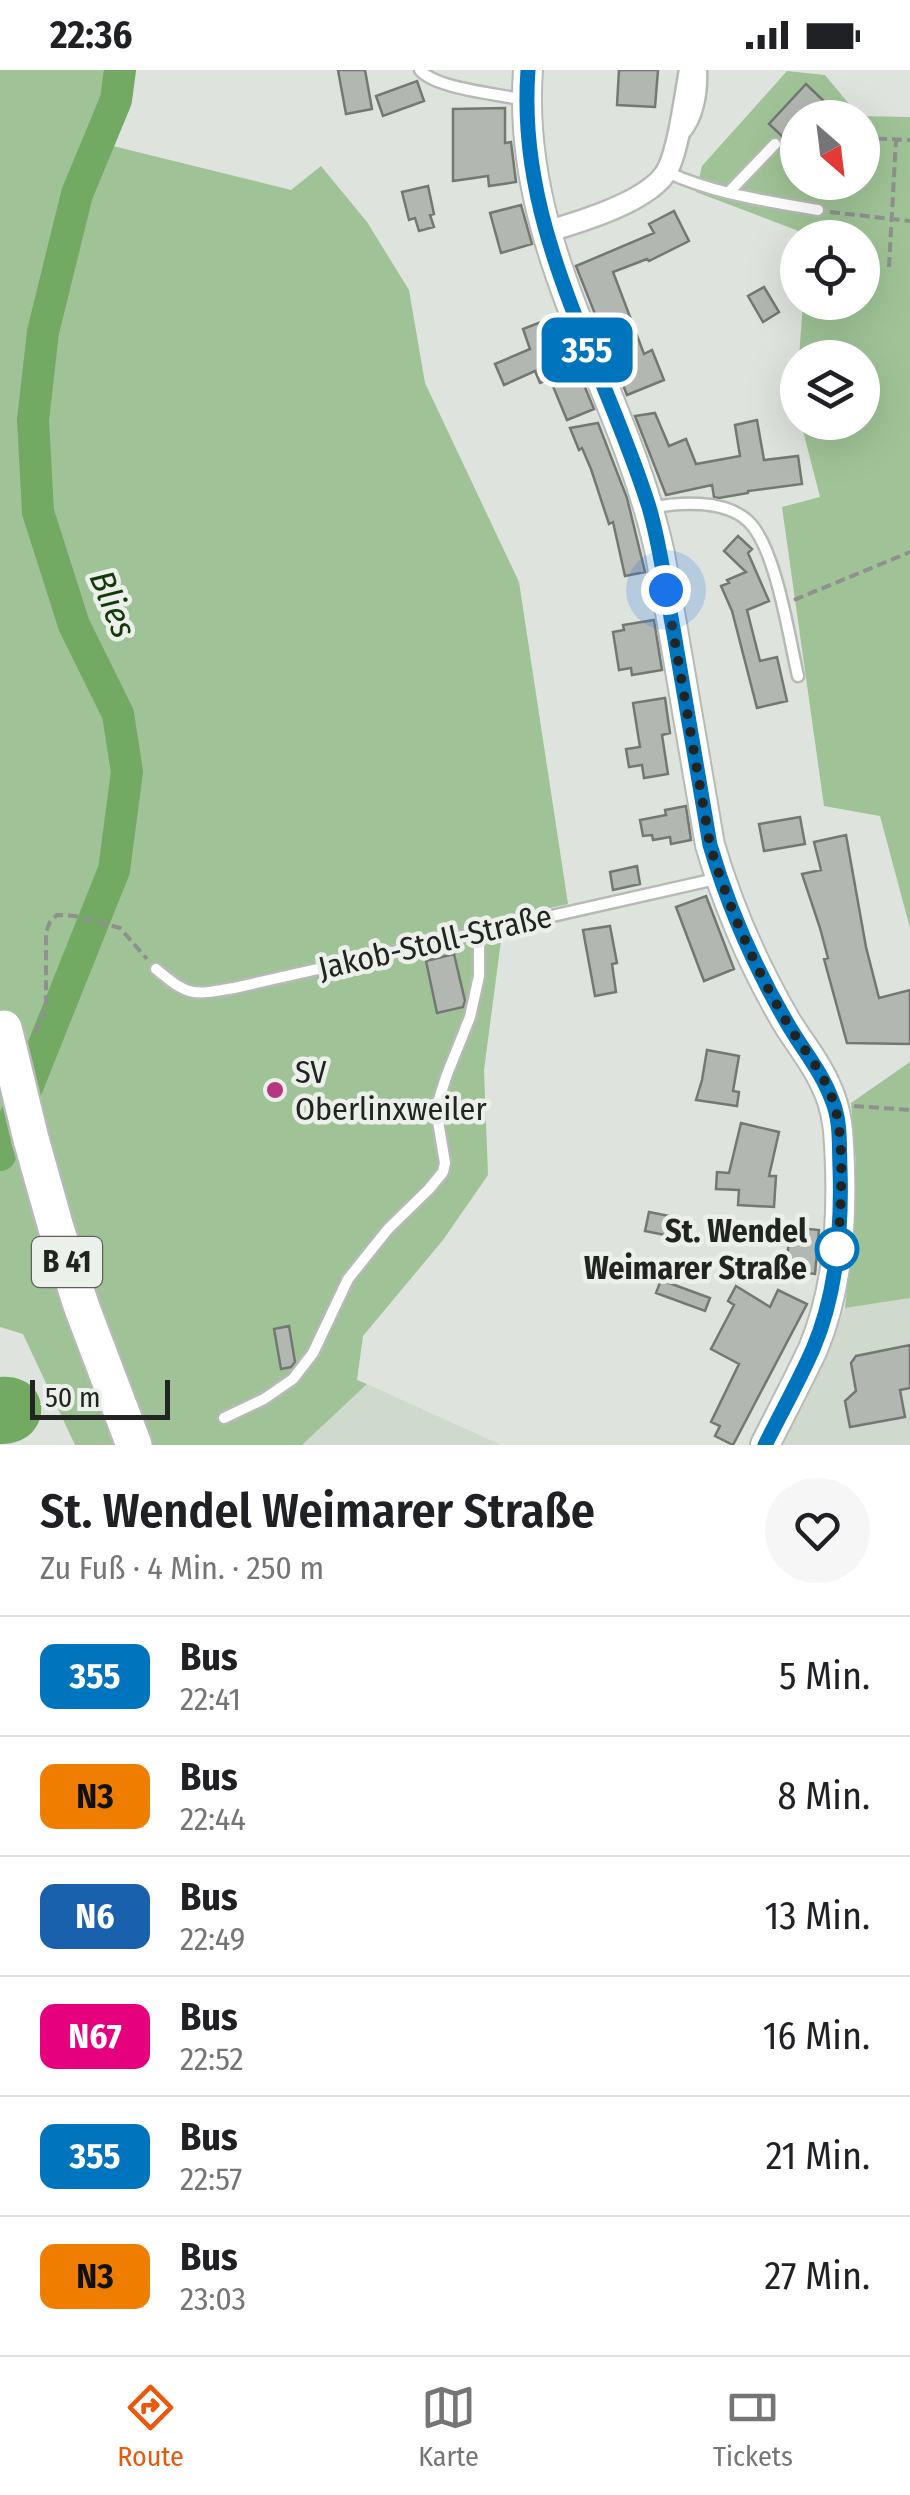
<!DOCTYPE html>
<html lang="de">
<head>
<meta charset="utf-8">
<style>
	body { margin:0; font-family:"Fira Sans Condensed",sans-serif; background:#f6f6f6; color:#202124; height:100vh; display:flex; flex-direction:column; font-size:38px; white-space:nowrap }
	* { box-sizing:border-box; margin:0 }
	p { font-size:32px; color:#757577 }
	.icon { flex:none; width:55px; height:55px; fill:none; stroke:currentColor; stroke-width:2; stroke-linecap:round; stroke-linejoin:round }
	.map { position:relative; height:1375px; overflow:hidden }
	.sheet { display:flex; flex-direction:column; background:#fff; flex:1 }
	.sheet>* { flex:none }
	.badge { padding:0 20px; border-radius:15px; font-size:35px; line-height:65px }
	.needle { width:65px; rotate:152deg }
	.tools { position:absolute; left:780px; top:30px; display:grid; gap:20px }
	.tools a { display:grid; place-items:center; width:100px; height:100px; border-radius:50%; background:#fff; box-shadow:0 10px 40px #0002; font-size:50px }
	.scale { position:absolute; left:30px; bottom:25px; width:140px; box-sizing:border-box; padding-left:10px; border:5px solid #222421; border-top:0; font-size:28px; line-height:35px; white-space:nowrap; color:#222421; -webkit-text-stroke:8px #ecf0ea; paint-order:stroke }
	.you { position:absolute; width:50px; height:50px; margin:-25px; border:8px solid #fff; border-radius:50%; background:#1a73e8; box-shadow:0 0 0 15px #1a73e833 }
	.map>.badge { position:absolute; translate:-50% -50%; box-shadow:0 0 0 5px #fff }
	.round { display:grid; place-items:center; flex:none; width:105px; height:105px; border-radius:52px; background:#f6f6f6 }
	.overview { display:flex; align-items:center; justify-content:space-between; height:170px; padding:0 40px }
	h1 { font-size:48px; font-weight:600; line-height:75px }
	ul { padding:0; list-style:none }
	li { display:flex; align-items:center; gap:30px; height:120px; padding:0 40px; border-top:2px solid #e0e0e0 }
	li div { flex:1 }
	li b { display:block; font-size:38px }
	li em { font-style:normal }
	li .badge { min-width:110px; font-weight:700; text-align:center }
	.status { display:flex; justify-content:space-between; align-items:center; height:70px; padding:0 50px; background:#fff; direction:ltr }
	.status svg { height:28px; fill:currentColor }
	.menu { display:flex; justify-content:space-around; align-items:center; height:140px; border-top:2px solid #e0e0e0; background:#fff; font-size:28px; color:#757577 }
	.menu a { display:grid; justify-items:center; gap:5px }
	.menu .active { color:#ea580c }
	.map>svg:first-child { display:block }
	.built { fill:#d0d9cd }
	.green { fill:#9fc396; fill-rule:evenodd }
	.water { fill:#72a963 }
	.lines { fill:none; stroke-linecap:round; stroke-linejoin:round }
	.river { stroke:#72a963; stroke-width:32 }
	.building { fill:#b2b7b1; stroke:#747873; stroke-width:2.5 }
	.lane-casing { stroke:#b6bab5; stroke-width:15 }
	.street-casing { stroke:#b6bab5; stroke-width:25 }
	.secondary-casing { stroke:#b6bab5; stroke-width:32 }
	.highway-casing { stroke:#b6bab5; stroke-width:40 }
	.path { stroke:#8e918d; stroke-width:4; stroke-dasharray:10 5; stroke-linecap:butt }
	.lane { stroke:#fff; stroke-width:10 }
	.street { stroke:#fff; stroke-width:20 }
	.secondary { stroke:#fff; stroke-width:28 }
	.highway { stroke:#fff; stroke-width:35 }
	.highway-bridge-casing { stroke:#b6bab5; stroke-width:40; stroke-linecap:butt }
	.highway-bridge { stroke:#fff; stroke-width:35 }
	.line-casing { stroke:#fff; stroke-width:22 }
	.line { stroke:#0075be; stroke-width:15 }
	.walk { stroke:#222421; stroke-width:10; stroke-dasharray:0 18 }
	.poi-dot { fill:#b63680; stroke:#ecf0ea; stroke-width:4 }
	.stop-dot { fill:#fff; stroke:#0075be; stroke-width:5 }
	.labels { text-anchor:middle; stroke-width:9; stroke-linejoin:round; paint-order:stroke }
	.shield { fill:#ecf0ea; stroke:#5f615d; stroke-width:2.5 }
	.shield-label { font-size:30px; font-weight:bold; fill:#222421 }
	.street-label { font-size:32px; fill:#222421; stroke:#ecf0ea }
	.poi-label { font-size:32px; fill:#222421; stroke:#ecf0ea; text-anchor:start }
	.stop-label { font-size:32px; font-weight:bold; fill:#222421; stroke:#ecf0ea; text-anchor:end }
	.water-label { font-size:35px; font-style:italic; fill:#143908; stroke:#ecf0ea }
</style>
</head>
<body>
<div class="status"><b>22:36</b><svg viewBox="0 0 49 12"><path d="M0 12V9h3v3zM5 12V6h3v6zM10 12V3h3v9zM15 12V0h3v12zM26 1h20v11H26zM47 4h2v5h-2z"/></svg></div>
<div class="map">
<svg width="910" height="1375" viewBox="0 0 910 1375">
	<rect width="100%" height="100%" fill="#dee3dd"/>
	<path class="built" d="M910,1228V1375H783L832,1271L845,1238Z
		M367,1314L501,1375H302Z"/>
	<path class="green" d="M0,0H134L113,76L291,120L321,96L367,152L409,220L425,313L519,512L568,834L504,848L484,1000L488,1105L443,1170L363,1266L357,1310L367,1314L302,1375H75L23,1264L0,1257Z
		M787,1L825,5L859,46L910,47V858L880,746L824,736L782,437L820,427L801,353L862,352V288L799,287L803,233L862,232V168L806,167L796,160L696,122L702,96ZM798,48H862V112H798Z
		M910,992V1228L845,1238L853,1165L856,1093L851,1033Z"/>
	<path class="water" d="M0,1307C55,1303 55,1375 0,1374Z"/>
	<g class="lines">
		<path class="river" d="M0,1085L114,800L127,702L118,644L74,555L38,442L33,350L43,262L77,124L116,30L120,0"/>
	</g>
	<path class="building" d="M338,0H365L372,39L346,44Z
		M619,0H658L655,37L617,35Z
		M417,11L424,31L383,46L376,26Z
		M806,14L829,36L818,48H798V81L769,54Z
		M505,38V73L511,72L516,112L489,116L488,106L453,111V39Z
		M428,116L434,144L430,145L434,157L419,161L415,148L409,150L402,122Z
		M521,135L532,174L501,183L490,143Z
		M674,141L689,171L649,191L647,189L613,202L644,284L652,280L664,310L627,325L576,196L654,163L649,154Z
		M764,217L779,242L763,252L748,226Z
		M551,248L571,300L577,298L594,339L567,350L550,309L540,313L535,301L504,315L495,294L530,279L523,259Z
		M655,343L669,376L686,369L696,394L740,386L735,355L757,350L764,390L798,386L802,414L748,421V423L719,428L714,427L712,415L666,425L635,346Z
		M598,353L627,428L645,502L625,506L613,452L609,454L591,399L582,378L579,380L570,358Z
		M738,466L752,479L748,483L769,531L747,540L760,591L777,587L787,631L757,638L732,541L721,516L729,513L727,510L746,502L724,481Z
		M654,550L662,600L632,605L631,598L619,600L613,562L624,560L623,555Z
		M665,628L670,663L662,665L668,704L644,708L642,695L629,697L626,679L640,677L633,633Z
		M686,736L691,770L671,774L670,767L653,770L652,765L643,766L640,750L666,745L665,740Z
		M800,747L805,774L764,781L759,754Z
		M846,765L866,877L879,928L910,920V974L847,973L824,889L828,888L820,858L802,804L821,800L814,772Z
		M637,796L640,814L613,820L610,802Z
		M706,826L734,899L704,911L676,837Z
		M610,856L617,893L612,894L616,922L595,926L583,860Z
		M454,884L465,931L463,937L437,943L426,891Z
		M707,980L739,986L733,1021L739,1022L737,1036L696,1030L702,1010Z
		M741,1053L779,1062L769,1106H776L774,1137L738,1135L739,1120L716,1119L717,1102L729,1103Z
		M649,1142L684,1149L680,1168L645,1161Z
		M790,1157L819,1160L815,1204L786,1201Z
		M661,1210L710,1228L705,1241L656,1223Z
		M736,1216L770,1237L778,1220L807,1234L733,1375L715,1366L720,1356L711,1352L739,1294L711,1279L734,1235L728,1231Z
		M289,1256L295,1292L291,1297L281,1299L274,1259Z
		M910,1275V1318L900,1320L905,1347L850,1357L845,1331L856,1321L851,1293L856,1286Z"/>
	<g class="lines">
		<defs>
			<path id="lane" d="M420,0C436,19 499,24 525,30
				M683,65C698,49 702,22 701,0
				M667,102C714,124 767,131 818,140
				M728,123L775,74
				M650,438C679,432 724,429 748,451C776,477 789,568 798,606
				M156,899C189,927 193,925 234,918L720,808
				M224,1348L264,1329L293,1309L313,1283L348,1209L388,1159L429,1119L443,1102L445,1093L436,1039L446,1007L470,947L479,906V861"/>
			<path id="street" d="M545,162C577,153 652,131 668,99C679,76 685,27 690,0"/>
			<path id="secondary" d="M528,0C515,180 624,316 660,484L710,775C728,836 754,896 786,951C799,973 816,992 826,1016C839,1043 839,1069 840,1098C842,1159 837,1222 813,1279C798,1311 781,1343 765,1375"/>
			<path id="highway" d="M31,1069L56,1158L82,1238L134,1375"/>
		</defs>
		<use href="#lane" class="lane-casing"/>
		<use href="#street" class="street-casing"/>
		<use href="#secondary" class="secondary-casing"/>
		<use href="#highway" class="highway-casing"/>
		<path class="path" d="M862,68L910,70
			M830,142L910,151
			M889,197L896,70
			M794,530L910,482
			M35,963L46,938V862L50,852L57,845L75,846L120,858L147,889
			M854,1036L910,1040"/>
		<use href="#lane" class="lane"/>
		<use href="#street" class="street"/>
		<use href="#secondary" class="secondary"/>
		<use href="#highway" class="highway"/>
		<defs>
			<path id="highway-bridge" d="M4,958L31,1069"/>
		</defs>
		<use href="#highway-bridge" class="highway-bridge-casing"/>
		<use href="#highway-bridge" class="highway-bridge"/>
	</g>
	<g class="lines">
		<defs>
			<path id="line" d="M528,0C516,161 603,290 649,437C661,478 666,522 674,564C686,635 698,705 710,775C728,836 754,896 786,951C801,978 821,1000 832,1030C841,1051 839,1075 840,1098C842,1159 837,1223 813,1279C799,1311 781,1343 765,1375"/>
		</defs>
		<use href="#line" class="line-casing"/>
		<use href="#line" class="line"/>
		<path class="walk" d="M666,520L710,775C728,836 754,896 786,951C803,980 826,1004 835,1037C845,1074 841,1144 837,1183V1179"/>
	</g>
	<circle class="poi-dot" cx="275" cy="1020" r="10"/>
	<circle class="stop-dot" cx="837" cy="1179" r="20"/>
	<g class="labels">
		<rect class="shield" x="32" y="1167" width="70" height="50" rx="8"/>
		<g class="shield-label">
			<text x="67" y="1202">B 41</text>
		</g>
		<g class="street-label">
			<text transform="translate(435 872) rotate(-13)" y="11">Jakob-Stoll-Straße</text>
		</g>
		<g class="poi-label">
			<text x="295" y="1013">SV<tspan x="295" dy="37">Oberlinxweiler</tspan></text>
		</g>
		<g class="stop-label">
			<text x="807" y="1172">St. Wendel<tspan x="807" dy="37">Weimarer Straße</tspan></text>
		</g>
		<g class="water-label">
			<text transform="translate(113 534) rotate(68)" y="12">Blies</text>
		</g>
	</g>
</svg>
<div class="tools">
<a><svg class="needle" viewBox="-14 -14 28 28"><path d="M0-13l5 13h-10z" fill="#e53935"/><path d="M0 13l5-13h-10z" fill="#757577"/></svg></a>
<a><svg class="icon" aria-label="locate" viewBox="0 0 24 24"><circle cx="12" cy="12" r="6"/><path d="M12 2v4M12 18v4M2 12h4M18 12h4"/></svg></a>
<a><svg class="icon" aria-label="layers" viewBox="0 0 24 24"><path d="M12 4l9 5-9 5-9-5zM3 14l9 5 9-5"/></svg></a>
</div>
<div class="scale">50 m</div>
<div class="you" style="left:666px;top:520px"></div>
<b class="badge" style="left:587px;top:280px;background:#0075be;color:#fff">355</b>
</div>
<section class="sheet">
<div class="overview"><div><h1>St. Wendel Weimarer Straße</h1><p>Zu Fuß · 4 Min. · 250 m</p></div><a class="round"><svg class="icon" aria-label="heart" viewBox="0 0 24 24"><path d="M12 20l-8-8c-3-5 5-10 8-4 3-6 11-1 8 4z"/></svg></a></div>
<ul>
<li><span class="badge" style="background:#0075be;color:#fff">355</span><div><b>Bus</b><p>22:41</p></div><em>5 Min.</em></li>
<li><span class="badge" style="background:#ef7d00;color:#111">N3</span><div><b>Bus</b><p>22:44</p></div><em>8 Min.</em></li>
<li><span class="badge" style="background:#1961ac;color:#fff">N6</span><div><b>Bus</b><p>22:49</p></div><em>13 Min.</em></li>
<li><span class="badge" style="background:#e6007d;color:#fff">N67</span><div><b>Bus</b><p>22:52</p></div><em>16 Min.</em></li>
<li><span class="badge" style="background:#0075be;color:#fff">355</span><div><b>Bus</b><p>22:57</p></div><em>21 Min.</em></li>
<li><span class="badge" style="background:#ef7d00;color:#111">N3</span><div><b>Bus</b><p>23:03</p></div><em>27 Min.</em></li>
</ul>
</section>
<nav class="menu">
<a class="active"><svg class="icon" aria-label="directions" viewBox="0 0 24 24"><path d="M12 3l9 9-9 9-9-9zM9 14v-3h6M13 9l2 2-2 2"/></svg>Route</a>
<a><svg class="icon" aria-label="map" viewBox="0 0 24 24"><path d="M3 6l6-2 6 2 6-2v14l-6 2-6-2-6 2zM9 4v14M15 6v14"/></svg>Karte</a>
<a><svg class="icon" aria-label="tickets" viewBox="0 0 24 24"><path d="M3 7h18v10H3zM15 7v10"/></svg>Tickets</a>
</nav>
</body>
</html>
